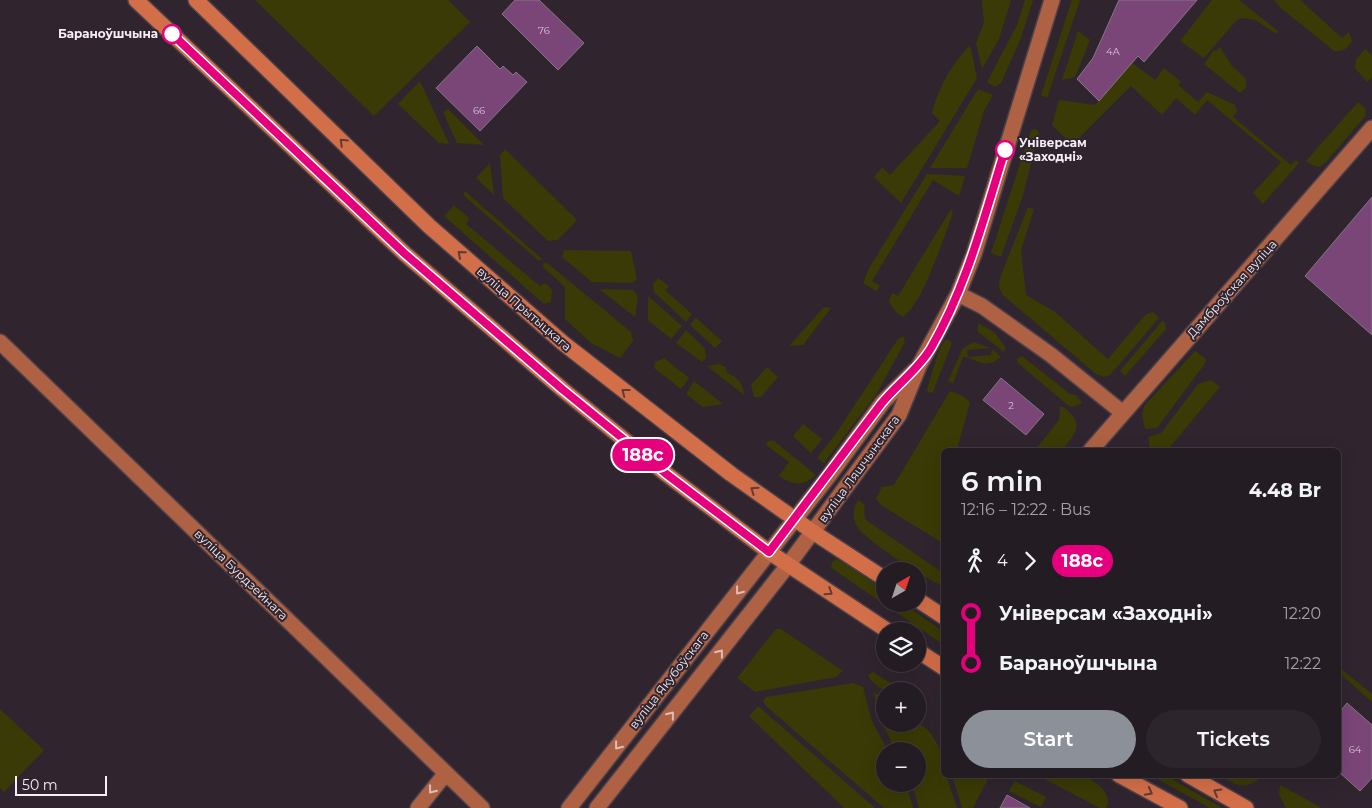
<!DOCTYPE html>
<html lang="en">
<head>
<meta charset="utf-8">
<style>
	body { margin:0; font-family:Montserrat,sans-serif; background:#2c252b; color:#f1f3f6; height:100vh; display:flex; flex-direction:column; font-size:19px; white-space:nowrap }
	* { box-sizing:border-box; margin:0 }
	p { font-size:16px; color:#a3a1a6 }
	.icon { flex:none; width:28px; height:28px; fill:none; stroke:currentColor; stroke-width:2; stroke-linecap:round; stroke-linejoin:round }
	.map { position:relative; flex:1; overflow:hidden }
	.side { position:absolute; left:941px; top:448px; width:400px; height:330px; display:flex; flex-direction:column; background:#241c23; border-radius:8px; box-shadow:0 5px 20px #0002,0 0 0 1px #413a41 }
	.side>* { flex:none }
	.badge { padding:0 10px; border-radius:16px; font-size:18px; line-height:32px }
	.needle { width:32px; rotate:39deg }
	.fabs { position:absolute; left:876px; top:562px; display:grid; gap:10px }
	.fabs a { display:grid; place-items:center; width:50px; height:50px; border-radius:50%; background:#241c23; box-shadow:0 5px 20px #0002,0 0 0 1px #413a41; font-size:25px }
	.scale { position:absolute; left:15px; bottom:12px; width:92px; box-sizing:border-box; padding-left:5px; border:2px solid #f6eef5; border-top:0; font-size:14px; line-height:18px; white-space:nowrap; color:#f6eef5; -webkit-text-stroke:4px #30252f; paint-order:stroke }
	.map>.badge { position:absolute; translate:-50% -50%; box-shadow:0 0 0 2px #fff }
	.legs { display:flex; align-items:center; gap:8px; height:55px; padding:0 20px; font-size:16px }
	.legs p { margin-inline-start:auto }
	.summary { display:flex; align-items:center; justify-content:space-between; height:85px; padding:0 20px }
	h1 { font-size:28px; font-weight:600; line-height:38px }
	.primary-button { display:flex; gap:10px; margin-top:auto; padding:10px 20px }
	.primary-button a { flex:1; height:58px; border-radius:30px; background:#8c9099; color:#fff; font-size:20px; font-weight:600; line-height:58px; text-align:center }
	.primary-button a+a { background:#2c252b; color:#f1f3f6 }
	ul { padding:0 20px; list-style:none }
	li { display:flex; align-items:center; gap:18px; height:50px; font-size:19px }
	li i { display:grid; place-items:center; width:8px; height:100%; margin:0 6px; background:currentColor }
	li i::after { content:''; width:12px; height:12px; margin:-6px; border:4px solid; border-radius:50%; background:#241c23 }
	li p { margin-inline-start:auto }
	li:first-child i { background:linear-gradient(#0000 50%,currentColor 0) }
	li:last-child i { background:linear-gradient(currentColor 50%,#0000 0) }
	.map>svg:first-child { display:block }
	.green { fill:#393a05 }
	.building { fill:#7a4678; stroke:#837782 }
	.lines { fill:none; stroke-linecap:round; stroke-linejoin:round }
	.secondary-casing { stroke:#4c414b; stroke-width:18 }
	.primary-casing { stroke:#4c414b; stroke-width:18 }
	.secondary { stroke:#ae6143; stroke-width:15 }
	.primary { stroke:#d36f48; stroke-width:15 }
	.oneway { stroke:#613b36 }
	.oneway2 { stroke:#ddbdb7 }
	.line-1-casing { stroke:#fff; stroke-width:11 }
	.line-1 { stroke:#e6007e; stroke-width:8 }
	.stop-1-dot { fill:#fff; stroke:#e6007e; stroke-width:2.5 }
	.labels { text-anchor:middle; stroke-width:4; stroke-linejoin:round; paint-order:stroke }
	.number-label { font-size:10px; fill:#d7c4d6 }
	.stop-label { font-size:12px; font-weight:bold; fill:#f6eef5; stroke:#30252f; text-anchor:end }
	.street-label { font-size:12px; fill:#f6eef5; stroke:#30252f }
</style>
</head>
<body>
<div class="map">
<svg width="1372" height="808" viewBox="0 0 1372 808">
	<rect width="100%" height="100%" fill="#30252f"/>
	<path class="green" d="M255,0H448L470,22L374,116Z
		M982,0H1011L999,39L982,69L976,43L984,23Z
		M1025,0H1033L1021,38L1001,83L995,87L987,82L1017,25Z
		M1072,0H1080L1047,98L1041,95Z
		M1212,0H1239L1278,31L1276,34L1255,20L1242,18L1237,20L1204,58L1180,41Z
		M1274,0H1300L1342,38L1349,32L1352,41C1348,48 1343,52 1334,51L1281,8Z
		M1078,31L1090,40L1075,77L1062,80Z
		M970,45L977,78L901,203L874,177L882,167L890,175L940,121L932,113C940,84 950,68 970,45Z
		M1220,47L1232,66L1246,79V88L1240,93L1204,64L1214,50L1216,51Z
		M1365,49L1372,55V77L1367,82L1355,68L1356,59Z
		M1132,63L1155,80L1164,68L1181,82L1178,85L1198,102L1207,92L1235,105L1237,111L1233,117L1291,165L1296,160L1299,163L1263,204L1253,193L1281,162L1207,100L1195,115L1176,98L1162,115L1131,86L1072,145L1052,125L1059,100L1095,105Z
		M420,81L449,144L439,143L398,104Z
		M978,89L993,95L984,111L967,168H930Z
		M1358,102L1365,108L1366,115L1326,162L1320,167L1314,166L1306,161Z
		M448,109L484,145L457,143L443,112Z
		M1035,129L1039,132L1023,195L1001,257L991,253L1030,133L1032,130Z
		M505,149L577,220L558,240L548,241L503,198L500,155Z
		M490,163L494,195L476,178Z
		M927,174L965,176L959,196L933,180L872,281L880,286L876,291L863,283L868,270Z
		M465,191L542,259L539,261L463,195Z
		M454,205L469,218L466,224L540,286L545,283L552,290L551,302L544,304L444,216Z
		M1028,207L1034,209L1021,250L1026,295L1055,312L1108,359L1146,314L1153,312L1159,318L1110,375L1104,377L1096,374L1005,297C998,289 998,286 1001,275Z
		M951,209L953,213C944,237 922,305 903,317L896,312L889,302L892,293L898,296Z
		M564,250L631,251L637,279L632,283L592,282L562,257Z
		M546,262L631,332L633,341L620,358L591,343L565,319V287L542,266Z
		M658,278L669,286L665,290L692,314L686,322L654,292L653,284Z
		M599,289L633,290L638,297L635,317Z
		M648,296L682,326L671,339L648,320Z
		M824,307L831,308L803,345L789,346Z
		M696,318L722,341L715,348L690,325Z
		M1162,321L1165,323L1166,329L1125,376L1120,371Z
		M978,323L994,332L1005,347L1004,352L978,332Z
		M686,330L705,349L706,358L702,362L676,343Z
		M903,336L905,342L876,395L824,463L817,458L837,432L898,339Z
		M945,340H949L952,343L933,392L931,393L928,392L927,389L939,350Z
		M974,342L990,348L967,350L968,357L991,355L992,349L1001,357C983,371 978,358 963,357L953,383L948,381L963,348Z
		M1195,351L1205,358L1206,362L1157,428L1145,429L1142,415L1144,406Z
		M1022,356L1070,394L1076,395L1082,403L1073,407L1069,406L1018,363L1017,359Z
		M664,358L689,378L681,389L654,368L655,362Z
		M719,364L725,367L727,373C737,377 744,384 744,395L707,366Z
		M767,367L778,377L761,397H754L751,385Z
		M1211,380L1220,387L1170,447L1150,449L1148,437L1161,433L1198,384Z
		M694,381L723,404L703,407L686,394Z
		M950,391L963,396L970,402L957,450H944V544L881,505L876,499L882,487L894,485Z
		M1060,407H1063C1085,423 1077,432 1062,450H1035L1059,420Z
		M803,424L822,439L811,453L793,436Z
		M769,441H774L816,475C803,487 792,485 779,476L789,462L765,444Z
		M858,500L865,505L864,513L866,520L940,571L944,570V586C930,582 863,539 857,526C852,518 853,508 858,500Z
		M836,559L848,565L885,591V604H904L944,632V645L837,572L831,567L832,563Z
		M776,629H781L843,671L836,677L755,692L737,678Z
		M1339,667L1372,694V702L1339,673Z
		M873,672L892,684L891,691C883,692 870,682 868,675Z
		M853,683L863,687L872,721L888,751H885V784H906L913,808H884L766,706L763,701L766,697Z
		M874,692L885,699V724C894,724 913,721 919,724C936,732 944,757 944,775H946L957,808H919L912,784H918V751H896L877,713Z
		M758,706L875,808H844L749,716Z
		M0,709L44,750L4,792L0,788Z
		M952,775H990L973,808H962Z
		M1037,775C1048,775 1071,772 1081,775C1094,780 1114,793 1106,808H1100Z
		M1150,775H1165L1222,808H1210Z
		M1219,775H1258L1262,777C1243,791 1237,786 1219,775Z
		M1015,781L1046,797L1041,807L1009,791Z
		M1280,785L1322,808H1286L1279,794Z"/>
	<path class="building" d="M515,0H539L584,43L558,70L502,14Z
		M1119,0H1197L1144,62L1138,56L1099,101L1077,79L1093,58Z
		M477,46L500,69L503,66L513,75L516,72L527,82L480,131L436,88Z
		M1372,197V335L1305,276Z
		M1001,378L1044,414L1026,435L983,400Z
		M1347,703L1372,725V778L1360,791L1339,772V713Z
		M1007,795L1030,808H1000Z"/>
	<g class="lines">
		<defs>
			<path id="secondary" d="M958,294L982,306L1051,355L1123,413
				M0,342L482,808
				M1091,450L1372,128
				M418,808L446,773
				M569,808L828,477L883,402L915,370
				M597,808L788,565L899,415L919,366L958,294L974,254L1052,0"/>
			<path id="primary" d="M136,0L404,253L562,389L665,473L769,552L888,631
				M196,0L429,226L563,343L731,474L813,532L885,579
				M918,600L944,617
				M918,651L944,668
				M1119,775L1180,808
				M1188,775L1246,808"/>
		</defs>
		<use href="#secondary" class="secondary-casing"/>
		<use href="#primary" class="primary-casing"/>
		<use href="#secondary" class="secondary"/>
		<use href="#primary" class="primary"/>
	</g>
	<defs><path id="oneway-chevron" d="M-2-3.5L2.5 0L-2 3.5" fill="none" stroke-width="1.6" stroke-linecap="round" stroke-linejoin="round" transform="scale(1.25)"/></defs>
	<g class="oneway">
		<use href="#oneway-chevron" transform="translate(343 142) rotate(-136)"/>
		<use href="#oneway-chevron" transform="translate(461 254) rotate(-139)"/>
		<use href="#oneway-chevron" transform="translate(625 392) rotate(-142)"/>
		<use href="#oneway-chevron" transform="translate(754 490) rotate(-145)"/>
		<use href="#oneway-chevron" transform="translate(829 592) rotate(33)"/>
		<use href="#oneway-chevron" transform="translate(1149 792) rotate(28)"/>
		<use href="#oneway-chevron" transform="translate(1217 792) rotate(-150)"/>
	</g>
	<g class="oneway2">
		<use href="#oneway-chevron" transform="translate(739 591) rotate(128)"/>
		<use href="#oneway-chevron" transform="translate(720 653) rotate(-52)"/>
		<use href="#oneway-chevron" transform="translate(671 715) rotate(-51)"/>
		<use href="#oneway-chevron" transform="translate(618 746) rotate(128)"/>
		<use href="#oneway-chevron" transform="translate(432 790) rotate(128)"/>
	</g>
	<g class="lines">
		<defs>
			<path id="line-1" d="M172,34L404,253L562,389L665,473L769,552C806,503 844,453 881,404C897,384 918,370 931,348C967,286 984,217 1005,150"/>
		</defs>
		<use href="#line-1" class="line-1-casing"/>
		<use href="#line-1" class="line-1"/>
	</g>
	<g class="stop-1-dot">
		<circle cx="172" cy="34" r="9"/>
		<circle cx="1005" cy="150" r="9"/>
	</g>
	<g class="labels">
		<g class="number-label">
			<text x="544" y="34">76</text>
			<text x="1113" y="55">4А</text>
			<text x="479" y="114">66</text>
			<text x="1011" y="409">2</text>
			<text x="1355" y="753">64</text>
		</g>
		<g class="stop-label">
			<text x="158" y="38">Бараноўшчына</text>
			<text x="1019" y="147" text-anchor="start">Універсам<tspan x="1019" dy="14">«Заходні»</tspan></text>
		</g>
		<g class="street-label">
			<text transform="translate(1232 289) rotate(-48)" y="4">Дамброўская вуліца</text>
			<text transform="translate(524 309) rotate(41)" y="4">вуліца Прытыцкага</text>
			<text transform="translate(859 469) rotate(-54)" y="4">вуліца Ляшчынскага</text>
			<text transform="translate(241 575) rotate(44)" y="4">вуліца Бурдзейнага</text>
			<text transform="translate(669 680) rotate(-52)" y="4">вуліца Якубоўскага</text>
		</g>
	</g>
</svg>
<div class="fabs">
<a><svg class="needle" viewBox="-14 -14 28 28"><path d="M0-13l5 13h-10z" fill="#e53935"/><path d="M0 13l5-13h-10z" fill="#a3a1a6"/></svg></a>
<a><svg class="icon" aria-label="layers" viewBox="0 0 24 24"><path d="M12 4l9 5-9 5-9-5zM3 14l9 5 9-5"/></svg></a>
<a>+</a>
<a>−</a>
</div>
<div class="scale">50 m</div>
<b class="badge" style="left:643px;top:455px;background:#e6007e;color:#fff">188с</b>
<section class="side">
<div class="summary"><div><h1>6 min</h1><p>12:16 – 12:22 · Bus</p></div><b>4.48 Br</b></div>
<div class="legs"><svg class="icon" aria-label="walk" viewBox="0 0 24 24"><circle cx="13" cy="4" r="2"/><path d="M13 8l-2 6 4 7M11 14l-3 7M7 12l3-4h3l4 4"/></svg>4<svg class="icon" aria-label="forward" viewBox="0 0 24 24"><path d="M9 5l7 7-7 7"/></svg><b class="badge" style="background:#e6007e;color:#fff">188с</b></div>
<ul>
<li><i style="color:#e6007e"></i><b>Універсам «Заходні»</b><p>12:20</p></li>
<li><i style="color:#e6007e"></i><b>Бараноўшчына</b><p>12:22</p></li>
</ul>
<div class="primary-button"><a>Start</a><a>Tickets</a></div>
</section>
</div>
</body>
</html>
